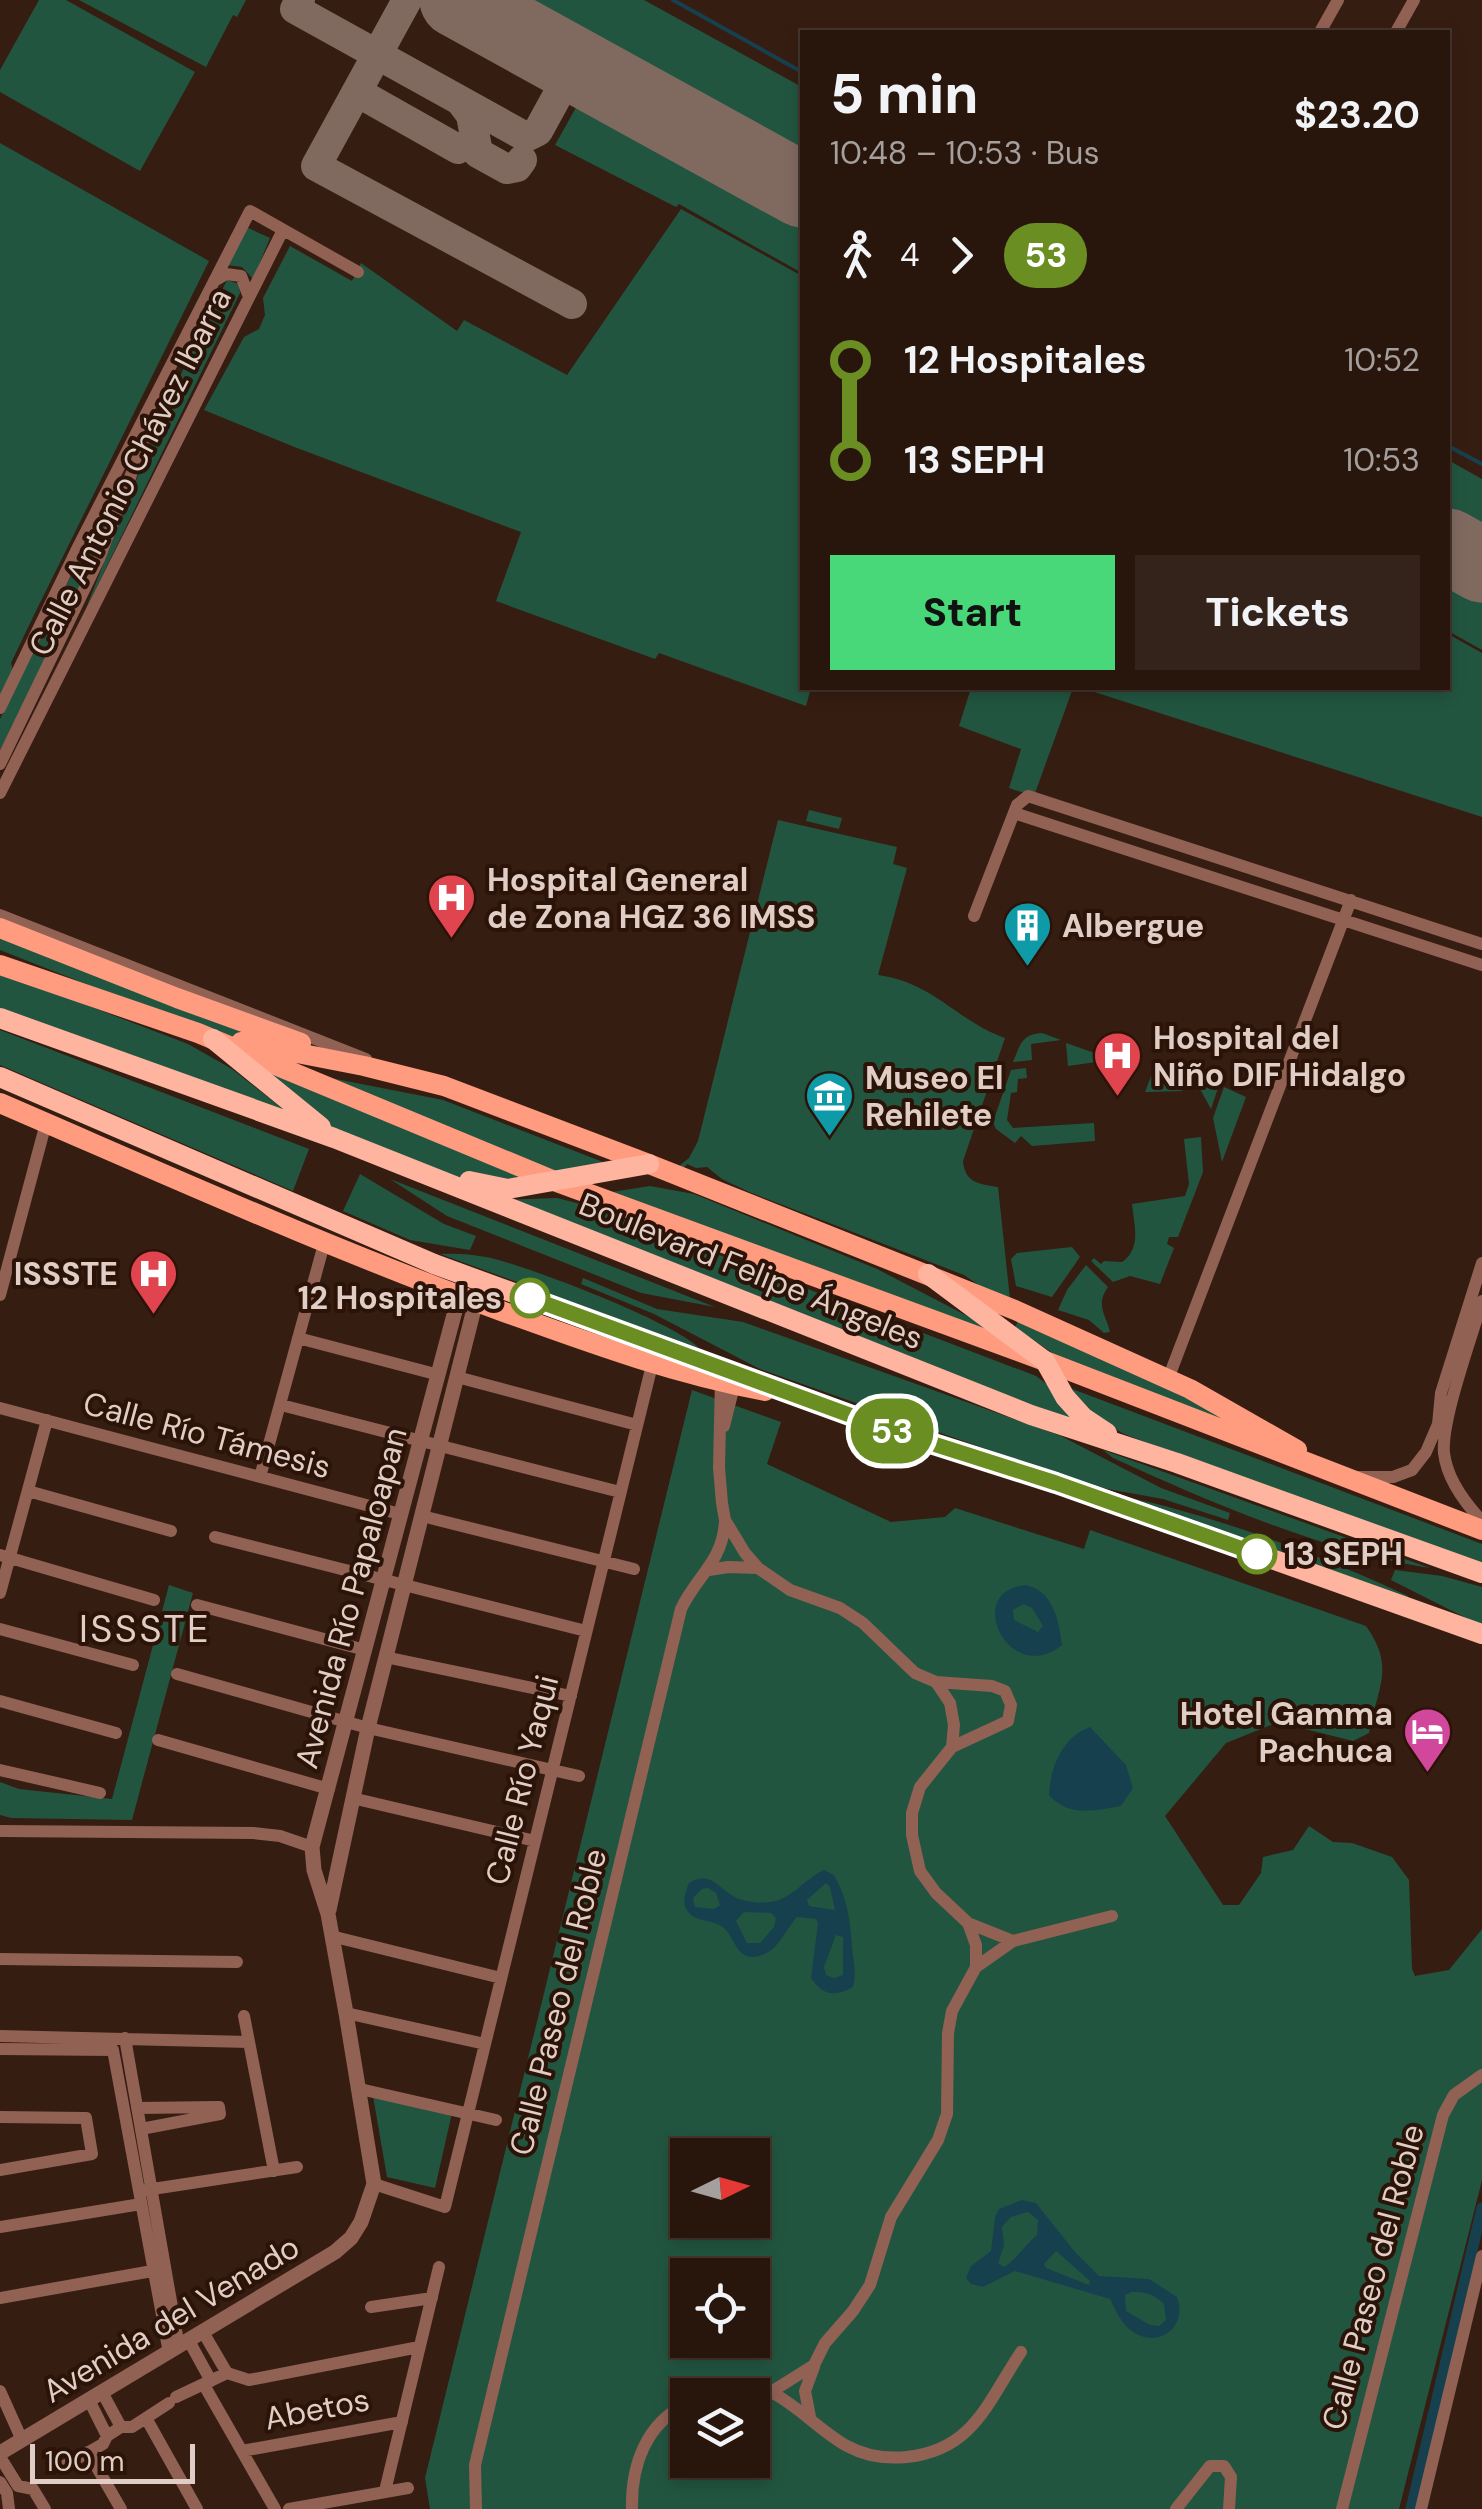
<!DOCTYPE html>
<html lang="en">
<head>
<meta charset="utf-8">
<style>
	body { margin:0; font-family:"DM Sans",sans-serif; background:#34231b; color:#f1f3f6; height:100vh; display:flex; flex-direction:column; font-size:38px; white-space:nowrap }
	* { box-sizing:border-box; margin:0 }
	p { font-size:32px; color:#a59f9d }
	.icon { flex:none; width:55px; height:55px; fill:none; stroke:currentColor; stroke-width:2; stroke-linecap:round; stroke-linejoin:round }
	.map { position:relative; flex:1; overflow:hidden }
	.panel { position:absolute; left:800px; top:30px; width:650px; height:660px; display:flex; flex-direction:column; background:#28160d; border-radius:0px; box-shadow:0 5px 15px #0003,0 0 0 2px #44352e }
	.panel>* { flex:none }
	.badge { padding:0 20px; border-radius:32px; font-size:35px; line-height:65px }
	.needle { width:65px; rotate:85deg }
	.buttons { position:absolute; left:670px; top:2138px; display:grid; gap:20px }
	.buttons a { display:grid; place-items:center; width:100px; height:100px; border-radius:0px; background:#28160d; box-shadow:0 5px 15px #0003,0 0 0 2px #44352e; font-size:50px }
	.scale { position:absolute; left:30px; bottom:25px; width:165px; box-sizing:border-box; padding-left:10px; border:5px solid #dfcdc6; border-top:0; font-size:28px; line-height:35px; white-space:nowrap; color:#dfcdc6; -webkit-text-stroke:8px #2c1308; paint-order:stroke }
	.map>.badge { position:absolute; translate:-50% -50%; box-shadow:0 0 0 5px #fff }
	.legs { display:flex; align-items:center; gap:15px; height:110px; padding:0 30px; font-size:32px }
	.legs p { margin-inline-start:auto }
	.overview { display:flex; align-items:center; justify-content:space-between; height:170px; padding:0 30px }
	h1 { font-size:55px; font-weight:800; line-height:75px }
	.action { display:flex; gap:20px; margin-top:auto; padding:20px 30px }
	.action a { flex:1; height:115px; border-radius:0px; background:#48d779; color:#111; font-size:40px; font-weight:800; line-height:115px; text-align:center }
	.action a+a { background:#34231b; color:#f1f3f6 }
	ul { padding:0 30px; list-style:none }
	li { display:flex; align-items:center; gap:35px; height:100px; font-size:38px }
	li i { display:grid; place-items:center; width:15px; height:100%; margin:0 12px; background:currentColor }
	li i::after { content:''; width:25px; height:25px; margin:-12px; border:8px solid; border-radius:50%; background:#28160d }
	li p { margin-inline-start:auto }
	li:first-child i { background:linear-gradient(#0000 50%,currentColor 0) }
	li:last-child i { background:linear-gradient(currentColor 50%,#0000 0) }
	.map>svg:first-child { display:block }
	.green { fill:#225540; fill-rule:evenodd }
	.water { fill:#17404f; fill-rule:evenodd }
	.lines { fill:none; stroke-linecap:round; stroke-linejoin:round }
	.stream { stroke:#17404f; stroke-width:4 }
	.canal { stroke:#17404f; stroke-width:11 }
	.taxiway { stroke:#806a60; stroke-width:30 }
	.runway { stroke:#806a60; stroke-width:75 }
	.minor { stroke:#916154; stroke-width:12 }
	.tertiary { stroke:#916154; stroke-width:15 }
	.primary { stroke:#ff9c80; stroke-width:20 }
	.trunk { stroke:#feb49e; stroke-width:20 }
	.line-1-casing { stroke:#fff; stroke-width:22 }
	.line-1 { stroke:#6b8e23; stroke-width:15 }
	.stop-1-dot { fill:#fff; stroke:#6b8e23; stroke-width:5 }
	.labels { text-anchor:middle; stroke-width:8; stroke-linejoin:round; paint-order:stroke }
	.street-label { font-size:32px; fill:#dfcdc6; stroke:#2c1308 }
	.poi-label { font-size:32px; font-weight:bold; fill:#dfcdc6; stroke:#2c1308; text-anchor:start }
	.stop-label { font-size:32px; font-weight:bold; fill:#dfcdc6; stroke:#2c1308; text-anchor:end }
	.quarter-label { font-size:38px; letter-spacing:2.5px; fill:#dfcdc6; stroke:#2c1308 }
</style>
</head>
<body>
<div class="map">
<svg width="1482" height="2509" viewBox="0 0 1482 2509">
	<rect width="100%" height="100%" fill="#361d11"/>
	<path class="green" d="M39,0H66L195,72L140,171L0,92V70Z
		M79,0H246L237,17L233,15L206,67Z
		M505,0H644L802,87V164Z
		M583,95L802,216V273L679,204L676,207L555,145Z
		M0,143L209,261L33,617L11,663L13,670L0,700Z
		M681,209L802,276V688H811L806,706L659,653L655,659L496,601L521,532L297,448L204,410L244,337L259,329L265,315L263,298L290,246L352,281L361,263L457,331L464,320L567,375Z
		M246,227L270,238L253,279L242,267L227,265Z
		M227,280L239,284L240,293L85,611L164,409Z
		M1448,460L1482,479V540L1448,521Z
		M110,497L117,502L73,605L0,750V719Z
		M1448,571L1482,590V650L1448,631Z
		M1448,634L1482,653V817L1082,688H1448Z
		M971,688H1073L1034,796L1009,788L1021,749L959,726Z
		M809,810L842,818L839,829L806,821Z
		M778,820L897,847L893,864L907,868L878,975C935,983 955,1020 1005,1038L963,1161C965,1183 979,1184 998,1187L1010,1299L986,1290L964,1275L749,1192L722,1179L707,1167L696,1168L687,1164L680,1173L673,1171L689,1158L698,1141Z
		M0,921L295,1050L205,1031L0,950Z
		M0,972L188,1044L232,1069L303,1125L0,1012Z
		M0,1030L309,1149L293,1191L0,1065Z
		M1042,1033L1061,1040L1031,1044L1032,1060L1013,1062C1020,1045 1022,1034 1042,1033Z
		M1066,1043L1109,1058L1110,1060L1068,1066Z
		M248,1063L539,1184L480,1186L334,1131Z
		M1026,1068L1027,1078L1018,1079L1017,1092L1011,1093L1007,1120L1013,1128L1094,1123L1095,1141L1032,1146L1021,1136L1015,1143L996,1129L993,1122L1011,1070Z
		M290,1070L443,1100L616,1167L582,1181Z
		M1183,1071L1219,1085L1211,1109L1200,1089Z
		M1152,1074L1183,1091L1145,1092Z
		M1224,1087L1246,1097L1222,1162L1213,1118Z
		M1201,1137L1203,1172L1178,1237H1169L1167,1244L1174,1248L1160,1284L1130,1276L1113,1282L1091,1261L1094,1258L1101,1264L1104,1261L1122,1262C1142,1248 1134,1225 1132,1204L1185,1196L1189,1184L1184,1139Z
		M360,1174L444,1224L476,1236L470,1250L410,1240L343,1211Z
		M390,1179L715,1307L641,1293L447,1216Z
		M650,1186L694,1194L877,1269L998,1332L996,1339L612,1192Z
		M557,1198L596,1208L1036,1376L1052,1388L1088,1427L501,1200Z
		M1072,1247L1080,1257L1052,1297L1016,1286L1011,1259L1017,1253Z
		M440,1254C455,1253 471,1254 486,1257C526,1265 674,1322 699,1348Z
		M1086,1265L1108,1287C1095,1305 1106,1315 1110,1332L1104,1333L1089,1320L1058,1310L1067,1290Z
		M583,1278L657,1309L743,1322L1061,1436L1161,1488L1230,1513L1228,1520L1163,1499L1091,1486L760,1369L654,1314L581,1284Z
		M1018,1322L1145,1378L1272,1441L1064,1361L1015,1327Z
		M1067,1387L1482,1544V1568L1124,1434L1095,1417Z
		M692,1390L781,1422L767,1464L891,1522L945,1517L955,1508L1084,1549L1090,1530L1366,1626C1396,1668 1377,1688 1369,1733L1353,1741L1297,1727L1286,1719L1226,1743L1165,1816L1223,1905H1239L1261,1873L1263,1857L1293,1850L1309,1826L1333,1842L1352,1843L1392,1857L1409,1880L1412,1969L1415,1976L1449,1970L1482,1929V2180L1399,2509H430L425,2478ZM688,2155H752V2220H688ZM688,2275H752V2340H688ZM688,2395H752V2460H688Z
		M1103,1450L1430,1568C1328,1553 1207,1501 1113,1458Z
		M1127,1497C1219,1517 1323,1556 1408,1596L1407,1599Z
		M1395,1570L1442,1576L1482,1587V1626L1391,1580Z
		M169,1585L193,1593L132,1820L11,1818L0,1815V1782L19,1789L112,1799Z
		M373,2096L452,2113L435,2188L387,2177Z"/>
	<path class="water" d="M1026,1585C1053,1591 1059,1620 1062,1645C1009,1688 962,1590 1026,1585ZM1024,1604L1032,1608L1043,1626L1038,1632L1014,1620L1013,1610Z
		M1090,1727L1126,1765L1133,1788L1121,1806C1094,1811 1068,1817 1049,1795C1050,1768 1062,1737 1090,1727Z
		M824,1870L834,1875C848,1901 850,1918 852,1946C853,1961 857,1971 853,1987C835,1997 823,1996 811,1978L818,1923L816,1919L797,1917C784,1931 779,1951 759,1956C738,1962 736,1941 725,1929C715,1919 698,1923 689,1913C681,1905 685,1892 689,1883C709,1871 715,1884 730,1894C739,1901 758,1904 769,1902C792,1900 804,1879 824,1870ZM826,1883L830,1887L835,1910L809,1906L807,1900ZM708,1888L716,1893L720,1905L714,1909L695,1907L693,1898L702,1889ZM744,1912L771,1913L776,1918L774,1927L760,1943H747L736,1921ZM836,1935L843,1937V1975L834,1978L826,1975L824,1967Z
		M1022,2200L1036,2203L1075,2252L1099,2276L1149,2279L1177,2297C1188,2327 1159,2349 1133,2332C1121,2324 1116,2311 1110,2299L1015,2271L983,2287L971,2284L966,2278L971,2266L991,2251L995,2217L999,2209ZM1028,2212L1038,2220L1037,2235C1024,2246 1018,2258 1004,2267L998,2263L1004,2246L1002,2227L1011,2217ZM1056,2251L1090,2281L1089,2285L1046,2268L1044,2264ZM1132,2292C1147,2292 1153,2294 1164,2304L1166,2320L1159,2326L1150,2325L1126,2311L1125,2295Z"/>
	<g class="lines">
		<path class="stream" d="M673,0L802,72
			M1448,446L1482,464"/>
		<path class="canal" d="M1411,2509L1482,2208"/>
		<path class="taxiway" d="M300,0L295,9L526,137L538,131L572,69
			M407,0L316,166L572,304
			M357,92L458,149
			M462,103L471,115L478,153L507,169L517,167L522,160"/>
		<path class="runway" d="M457,0L802,190
			M1448,546L1482,565"/>
		<path class="minor" d="M1320,32L1338,0
			M1396,32L1414,0
			M214,281L226,274L241,276L249,297
			M0,708L78,547L250,211L358,272
			M0,764L99,559L153,417
			M0,793L283,230
			M1014,813L1482,965
			M0,915L366,1059
			M974,916L1017,805L1028,796L1482,944
			M0,1295L46,1123
			M1482,1301C1472,1337 1441,1420 1444,1453C1447,1479 1465,1503 1482,1521
			M298,1338L439,1375
			M457,1377L637,1425
			M1168,1379L1351,900
			M281,1405L620,1492
			M0,1408L400,1514
			M724,1426L736,1378
			M260,1477L324,1244
			M1357,1477H1393L1412,1470L1426,1452L1438,1424L1441,1393L1482,1263
			M28,1491L171,1531
			M422,1516L634,1569
			M215,1537L586,1631
			M0,1555L154,1600
			M709,1570L728,1567L758,1568
			M0,1593L47,1420
			M197,1605L365,1650
			M0,1629L133,1665
			M385,1657L571,1696
			M177,1674L368,1728L579,1776
			M936,1682L992,1686L1005,1691L1011,1705L1008,1721L952,1747
			M0,1701L116,1733
			M158,1740L329,1789
			M0,1770L100,1793
			M352,1798L535,1841
			M0,1831L253,1833L280,1836L312,1847
			M968,1923L1013,1941
			M331,1936L501,1978
			M0,1959L237,1962
			M976,1967L1013,1941L1112,1916
			M346,2013L485,2044
			M244,2016L274,2171
			M0,2036L249,2042
			M125,2038L179,2347
			M0,2049L113,2050L169,2353
			M360,2089L496,2120
			M137,2108L219,2107L220,2114
			M0,2117L86,2118L92,2154L0,2170
			M141,2129L220,2114
			M374,2184L445,2207L652,1365
			M146,2190L297,2167
			M0,2227L141,2204
			M0,2298L158,2270
			M371,2307L432,2298
			M203,2332L227,2373
			M189,2341L211,2381
			M204,2385L275,2509
			M0,2391L22,2440
			M102,2392L121,2427
			M771,2392C800,2407 820,2431 847,2446C867,2457 886,2459 907,2457C974,2450 988,2401 1021,2352
			M707,2395L749,2390L771,2392L814,2365L825,2343L853,2311L870,2285L891,2217L938,2140L947,2114L948,2033L952,2011L976,1967V1945L968,1923L936,1893L920,1871L912,1835V1813L920,1787L952,1747L954,1725L950,1703L936,1682L915,1673L863,1623L840,1608L790,1590L758,1568L745,1553L725,1520L722,1503L719,1468L721,1377
			M176,2397L227,2373L249,2380L419,2347
			M89,2400L107,2436
			M810,2417L805,2391L814,2367
			M146,2418L197,2509
			M242,2451L402,2422
			M88,2452L121,2509
			M0,2457L18,2486L33,2489L45,2509
			M64,2466L103,2444L107,2436L121,2427H132L169,2403
			M0,2482L7,2493L9,2509
			M385,2491L439,2267
			M289,2509L408,2488
			M476,2509L475,2465L681,1609C697,1575 722,1563 725,1522
			M632,2509C631,2465 646,2423 688,2403
			M1176,2509L1210,2466H1224L1231,2477L1229,2509
			M1342,2509L1443,2115L1454,2095L1482,2075
			M1421,2509L1482,2256"/>
		<path class="tertiary" d="M329,1910L368,1728L476,1301
			M0,2453L335,2252L351,2238L361,2222L374,2184L346,2013L328,1914L314,1870L312,1847L459,1296"/>
		<path class="primary" d="M0,928L177,998L301,1043
			M0,965L198,1033L557,1182L1045,1361L1482,1530
			M241,1042L364,1066L444,1086L649,1164L1015,1310L1190,1389L1297,1450
			M0,1103C167,1175 333,1250 504,1312C593,1344 671,1373 765,1391"/>
		<path class="trunk" d="M0,1018L334,1138L1031,1415L1177,1463L1482,1573
			M213,1039L321,1127
			M0,1077L434,1264L896,1432L1092,1495L1482,1634
			M469,1181L508,1189L649,1164
			M928,1274L1045,1361L1065,1397L1083,1417L1107,1433"/>
	</g>
	<g class="lines">
		<defs>
			<path id="line-1" d="M530,1298L896,1432L1056,1483L1257,1554"/>
		</defs>
		<use href="#line-1" class="line-1-casing"/>
		<use href="#line-1" class="line-1"/>
	</g>
	<defs>
		<symbol id="hospital-pin" viewBox="-11 -11 22 30"><path d="M0 17L-7.5 6A9.5 9.5 0 1 1 7.5 6Z" fill="#e0444e" stroke="#2c1308"/><path d="M-5-5h3v3.5h4V-5h3V5h-3V1.5h-4V5h-3Z" fill="#fff"/></symbol>
		<symbol id="building-pin" viewBox="-11 -11 22 30"><path d="M0 17L-7.5 6A9.5 9.5 0 1 1 7.5 6Z" fill="#0f9aa8" stroke="#2c1308"/><path d="M-4-6H4V6H1V3H-1V6H-4ZM-2.5-4.3h1.7v1.8h-1.7ZM.8-4.3h1.7v1.8H.8ZM-2.5-1h1.7V.8h-1.7ZM.8-1h1.7V.8H.8Z" fill="#fff"/></symbol>
		<symbol id="museum-pin" viewBox="-11 -11 22 30"><path d="M0 17L-7.5 6A9.5 9.5 0 1 1 7.5 6Z" fill="#0f9aa8" stroke="#2c1308"/><path d="M0-6L6-3V-2H-6V-3ZM-5-1h2V3h-2ZM-1-1h2V3h-2ZM3-1h2V3H3ZM-6 4H6V6H-6Z" fill="#fff"/></symbol>
		<symbol id="hotel-pin" viewBox="-11 -11 22 30"><path d="M0 17L-7.5 6A9.5 9.5 0 1 1 7.5 6Z" fill="#d1479c" stroke="#2c1308"/><path d="M-6-4.5h1.5V1H6V5H4.5V3h-9V5H-6ZM-4 0a1.8 1.8 0 1 1 3.6 0ZM.5 0V-2.5h3Q6-2.5 6 0Z" fill="#fff"/></symbol>
	</defs>
	<g fill-rule="evenodd">
		<use href="#hospital-pin" x="424" y="870" width="55" height="75"/>
		<use href="#building-pin" x="1000" y="898" width="55" height="75"/>
		<use href="#hospital-pin" x="1090" y="1028" width="55" height="75"/>
		<use href="#museum-pin" x="802" y="1068" width="55" height="75"/>
		<use href="#hospital-pin" x="126" y="1246" width="55" height="75"/>
		<use href="#hotel-pin" x="1400" y="1704" width="55" height="75"/>
	</g>
	<g class="stop-1-dot">
		<circle cx="530" cy="1298" r="18"/>
		<circle cx="1257" cy="1554" r="18"/>
	</g>
	<g class="labels">
		<g class="street-label">
			<text transform="translate(130 472) rotate(-63)" y="11">Calle Antonio Chávez Ibarra</text>
			<text transform="translate(751 1271) rotate(22)" y="11">Boulevard Felipe Ángeles</text>
			<text transform="translate(207 1435) rotate(15)" y="11">Calle Río Támesis</text>
			<text transform="translate(351 1598) rotate(-75)" y="11">Avenida Río Papaloapan</text>
			<text transform="translate(522 1780) rotate(-76)" y="11">Calle Río Yaqui</text>
			<text transform="translate(558 2002) rotate(-76)" y="11">Calle Paseo del Roble</text>
			<text transform="translate(1373 2277) rotate(-75)" y="11">Calle Paseo del Roble</text>
			<text transform="translate(171 2319) rotate(-31)" y="11">Avenida del Venado</text>
			<text transform="translate(317 2409) rotate(-11)" y="11">Abetos</text>
		</g>
		<g class="poi-label">
			<text x="487" y="891">Hospital General<tspan x="487" dy="37">de Zona HGZ 36 IMSS</tspan></text>
			<text x="1062" y="937">Albergue</text>
			<text x="1153" y="1049">Hospital del<tspan x="1153" dy="37">Niño DIF Hidalgo</tspan></text>
			<text x="865" y="1089">Museo El<tspan x="865" dy="37">Rehilete</tspan></text>
			<text x="118" y="1285" text-anchor="end">ISSSTE</text>
			<text x="1393" y="1725" text-anchor="end">Hotel Gamma<tspan x="1393" dy="37">Pachuca</tspan></text>
		</g>
		<g class="stop-label">
			<text x="502" y="1309">12 Hospitales</text>
			<text x="1284" y="1565" text-anchor="start">13 SEPH</text>
		</g>
		<g class="quarter-label">
			<text x="145" y="1642">ISSSTE</text>
		</g>
	</g>
</svg>
<div class="buttons">
<a><svg class="needle" viewBox="-14 -14 28 28"><path d="M0-13l5 13h-10z" fill="#e53935"/><path d="M0 13l5-13h-10z" fill="#a59f9d"/></svg></a>
<a><svg class="icon" aria-label="locate" viewBox="0 0 24 24"><circle cx="12" cy="12" r="6"/><path d="M12 2v4M12 18v4M2 12h4M18 12h4"/></svg></a>
<a><svg class="icon" aria-label="layers" viewBox="0 0 24 24"><path d="M12 4l9 5-9 5-9-5zM3 14l9 5 9-5"/></svg></a>
</div>
<div class="scale">100 m</div>
<b class="badge" style="left:892px;top:1431px;background:#6b8e23;color:#fff">53</b>
<section class="panel">
<div class="overview"><div><h1>5 min</h1><p>10:48 – 10:53 · Bus</p></div><b>$23.20</b></div>
<div class="legs"><svg class="icon" aria-label="walk" viewBox="0 0 24 24"><circle cx="13" cy="4" r="2"/><path d="M13 8l-2 6 4 7M11 14l-3 7M7 12l3-4h3l4 4"/></svg>4<svg class="icon" aria-label="forward" viewBox="0 0 24 24"><path d="M9 5l7 7-7 7"/></svg><b class="badge" style="background:#6b8e23;color:#fff">53</b></div>
<ul>
<li><i style="color:#6b8e23"></i><b>12 Hospitales</b><p>10:52</p></li>
<li><i style="color:#6b8e23"></i><b>13 SEPH</b><p>10:53</p></li>
</ul>
<div class="action"><a>Start</a><a>Tickets</a></div>
</section>
</div>
</body>
</html>
